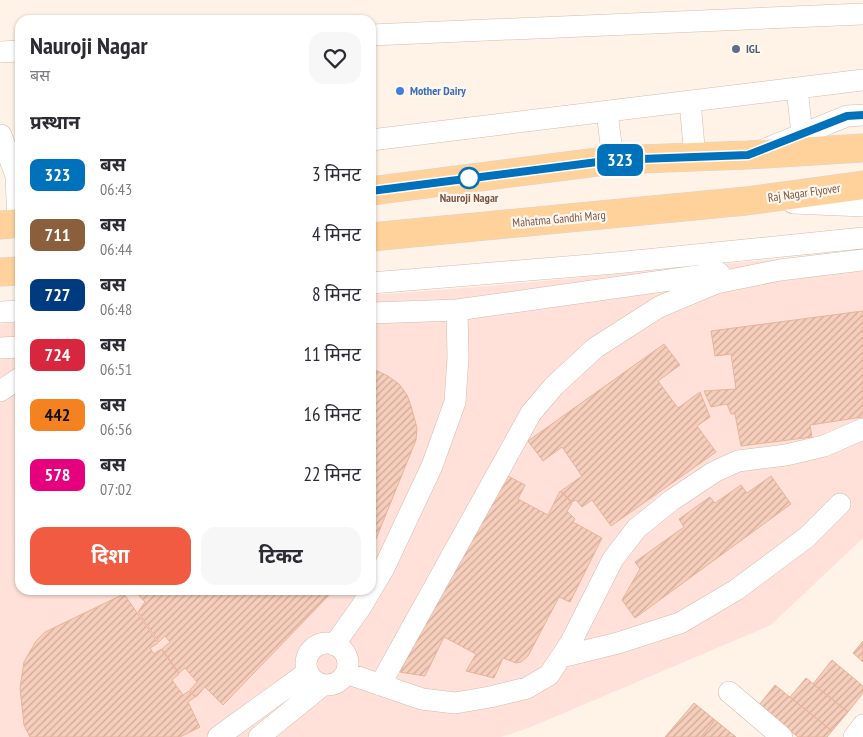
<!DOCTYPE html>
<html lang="hi">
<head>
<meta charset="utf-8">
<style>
	body { margin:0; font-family:"PT Sans Narrow","Noto Sans Devanagari",sans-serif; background:#f7f7f7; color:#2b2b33; height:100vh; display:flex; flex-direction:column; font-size:19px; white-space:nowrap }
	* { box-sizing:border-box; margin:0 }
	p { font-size:16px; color:#7c7c81 }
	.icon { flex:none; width:28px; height:28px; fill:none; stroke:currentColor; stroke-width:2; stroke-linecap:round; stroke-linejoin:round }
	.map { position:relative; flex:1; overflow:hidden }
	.sheet { position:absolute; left:15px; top:15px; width:361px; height:580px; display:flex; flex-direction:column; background:#fff; border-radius:15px; box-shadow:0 1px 4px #0004 }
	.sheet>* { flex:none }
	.badge { padding:0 10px; border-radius:8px; font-size:18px; line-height:32px }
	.map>.badge { position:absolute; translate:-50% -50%; box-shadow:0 0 0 2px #fff }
	h2 { padding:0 15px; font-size:19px; line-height:45px }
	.round { display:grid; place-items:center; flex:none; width:52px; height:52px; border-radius:15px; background:#f7f7f7 }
	.summary { display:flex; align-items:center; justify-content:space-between; height:85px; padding:0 15px }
	h1 { font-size:24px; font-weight:700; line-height:38px }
	.action { display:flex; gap:10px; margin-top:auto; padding:10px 15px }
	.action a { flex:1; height:58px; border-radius:15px; background:#f15b42; color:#fff; font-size:20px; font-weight:700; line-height:58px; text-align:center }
	.action a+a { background:#f7f7f7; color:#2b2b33 }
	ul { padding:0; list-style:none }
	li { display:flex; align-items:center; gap:15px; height:60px; padding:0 15px }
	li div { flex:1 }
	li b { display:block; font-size:19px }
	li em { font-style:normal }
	li .badge { min-width:55px; font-weight:700; text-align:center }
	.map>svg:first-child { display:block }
	.commercial { fill:#ffe1d9 }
	.building { fill:url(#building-hatch); stroke:#eab29a }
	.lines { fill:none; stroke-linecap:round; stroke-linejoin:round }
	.minor-casing { stroke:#d4bbad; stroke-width:22 }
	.major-casing { stroke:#dcd3cf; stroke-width:29 }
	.minor { stroke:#fff; stroke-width:21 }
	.major { stroke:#ffd29c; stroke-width:28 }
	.line-casing { stroke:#fff; stroke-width:11 }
	.line { stroke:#0072bc; stroke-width:8 }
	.service-dot { fill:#5c6f8a; stroke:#fff7ee; stroke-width:2 }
	.shop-dot { fill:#3f7fe0; stroke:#fff7ee; stroke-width:2 }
	.stop-dot { fill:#fff; stroke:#0072bc; stroke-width:2.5 }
	.labels { text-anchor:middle; stroke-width:4.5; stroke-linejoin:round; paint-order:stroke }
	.service-label { font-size:12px; font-weight:bold; fill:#4e5e75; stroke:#fff7ee; text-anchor:start }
	.shop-label { font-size:12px; font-weight:bold; fill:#366cbe; stroke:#fff7ee; text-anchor:start }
	.street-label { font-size:12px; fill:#7a5648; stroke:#fff7ee }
	.stop-label { font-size:12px; font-weight:bold; fill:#7a5648; stroke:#fff7ee }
</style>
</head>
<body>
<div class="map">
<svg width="863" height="737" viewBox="0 0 863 737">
	<defs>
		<pattern id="building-hatch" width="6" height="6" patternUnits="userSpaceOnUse" patternTransform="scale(1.25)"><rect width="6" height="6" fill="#f6cebb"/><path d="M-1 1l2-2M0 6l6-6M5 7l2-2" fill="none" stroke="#ccaa9a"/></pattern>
	</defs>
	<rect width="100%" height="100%" fill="#fef3e6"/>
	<path class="commercial" d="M863,251V538L771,625L531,727L501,737H0V324L20,322V590H371V295L478,287Z"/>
	<path class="building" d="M863,311V417L810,425L812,437L741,446L735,414H731L727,404L711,407L704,391L736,389L731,354L715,356L711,331Z
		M664,344L680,365L658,381L678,408L700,392L710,417L697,426L716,452L611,526L592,500L582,507L576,500L572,502L561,491L582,476L562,447L543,461L528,441Z
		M371,368L388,376L399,384L407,395L411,406L417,428L416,440L376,539L371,537Z
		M502,473L525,485L518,499L548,515L560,491L572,503L567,511L575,519L573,522L602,538L570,602L559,597L528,656L521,662L516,663L503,658L494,678L466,671L476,654L444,637L425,676L400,672Z
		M771,476L791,504L635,618L622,600L640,569L635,562L684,527L679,519L710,497L715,503L741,485L747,493Z
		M134,590H334L223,705L205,687L196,697L190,690L197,682L185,668L179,673L162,649L170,642L165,636L159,642L138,612L145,602Z
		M124,594L158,643L150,648L154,654L161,649L179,674L172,680L183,695L189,691L195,697L188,702L200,727L180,737H30L24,725L20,688L24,662L36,641L45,632Z
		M863,641V662L853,653Z
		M832,660L863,686V693L848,712L813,684Z
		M806,678L848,712L832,731L790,697Z
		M775,685L832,731L827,737H798L759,705Z
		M694,703L715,720L701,737H665Z
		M715,720L736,737H701Z"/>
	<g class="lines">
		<defs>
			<path id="minor" d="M371,35L863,14
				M0,52L20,51
				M797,88L802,134
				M690,102L695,157
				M607,112L613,160
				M1,135L16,176L18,223
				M371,140L863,80
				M763,150L847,116L863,115
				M793,203L863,206
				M371,283L615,263L863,238
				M0,312L20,311
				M371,313L457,310L719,273
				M0,348L20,347
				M0,391L20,378
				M306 664a21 21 0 1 1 42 0a21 21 0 1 1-42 0Z
				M334,645L361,607L384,568L432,466L455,402L458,357L457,310
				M561,657L618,643L680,623L736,590L807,537L840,504
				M346,673L422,699L455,703L490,697L527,688L549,675L571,642L613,559L637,528L672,500L714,472L738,461L786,455L824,446L863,429
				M380,685L531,413L554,386L595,348L659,307L716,283L780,270L863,260
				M729,692L782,737
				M218,737L308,672
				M259,737L323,685
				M854,737L863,725"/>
			<path id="major" d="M371,191L613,160L748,155L863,148
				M0,225L20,223
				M371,237L746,201L863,185
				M0,272L20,271"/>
		</defs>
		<use href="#minor" class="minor-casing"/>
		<use href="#major" class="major-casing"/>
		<use href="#minor" class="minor"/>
		<use href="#major" class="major"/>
	</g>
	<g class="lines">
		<defs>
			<path id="line" d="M371,191L613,160L748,155L847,116L863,115"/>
		</defs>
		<use href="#line" class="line-casing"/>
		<use href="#line" class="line"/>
	</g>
	<circle class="service-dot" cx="736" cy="49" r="5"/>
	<circle class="shop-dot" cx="400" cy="91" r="5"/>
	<circle class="stop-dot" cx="469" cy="178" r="10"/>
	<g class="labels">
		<g class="service-label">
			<text x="746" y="53">IGL</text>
		</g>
		<g class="shop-label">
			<text x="410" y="95">Mother Dairy</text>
		</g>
		<g class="street-label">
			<text transform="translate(804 193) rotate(-8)" y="4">Raj Nagar Flyover</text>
			<text transform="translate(559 219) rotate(-5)" y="4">Mahatma Gandhi Marg</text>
		</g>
		<g class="stop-label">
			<text x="469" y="202">Nauroji Nagar</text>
		</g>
	</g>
</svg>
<b class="badge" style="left:620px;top:160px;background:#0072bc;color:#fff">323</b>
<section class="sheet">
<div class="summary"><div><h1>Nauroji Nagar</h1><p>बस</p></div><a class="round"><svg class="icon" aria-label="heart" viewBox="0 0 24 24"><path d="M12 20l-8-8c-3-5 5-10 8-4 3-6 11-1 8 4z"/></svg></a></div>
<h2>प्रस्थान</h2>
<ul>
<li><span class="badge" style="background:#0072bc;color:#fff">323</span><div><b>बस</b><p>06:43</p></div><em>3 मिनट</em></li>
<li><span class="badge" style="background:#8b5e3c;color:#fff">711</span><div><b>बस</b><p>06:44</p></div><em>4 मिनट</em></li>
<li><span class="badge" style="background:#003b80;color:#fff">727</span><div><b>बस</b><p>06:48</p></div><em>8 मिनट</em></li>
<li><span class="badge" style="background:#d7263d;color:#fff">724</span><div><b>बस</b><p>06:51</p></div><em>11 मिनट</em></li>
<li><span class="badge" style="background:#f58220;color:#111">442</span><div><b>बस</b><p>06:56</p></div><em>16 मिनट</em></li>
<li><span class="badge" style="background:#e6007e;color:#fff">578</span><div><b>बस</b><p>07:02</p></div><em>22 मिनट</em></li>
</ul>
<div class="action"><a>दिशा</a><a>टिकट</a></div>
</section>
</div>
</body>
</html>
